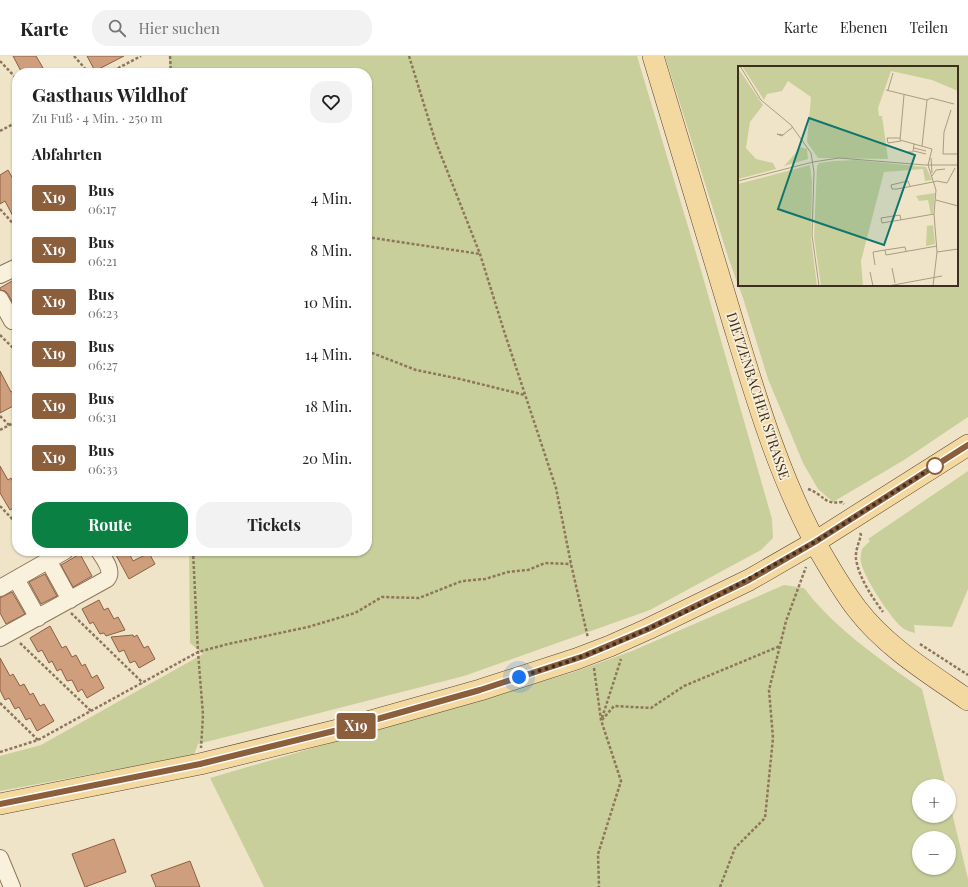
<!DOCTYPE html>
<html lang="de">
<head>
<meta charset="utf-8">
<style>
	body { margin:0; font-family:"Playfair Display",serif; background:#f2f2f2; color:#222; height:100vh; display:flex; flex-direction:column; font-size:15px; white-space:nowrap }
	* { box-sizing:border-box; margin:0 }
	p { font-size:13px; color:#767676 }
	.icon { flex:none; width:22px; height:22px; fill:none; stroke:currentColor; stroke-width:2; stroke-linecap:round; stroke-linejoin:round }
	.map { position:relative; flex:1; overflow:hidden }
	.side { position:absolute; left:12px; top:12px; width:360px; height:488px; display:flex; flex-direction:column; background:#fff; border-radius:16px; box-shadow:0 1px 3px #0004 }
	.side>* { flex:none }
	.badge { padding:0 8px; border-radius:3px; font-size:14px; line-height:26px }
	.controls { position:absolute; left:912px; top:723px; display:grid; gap:8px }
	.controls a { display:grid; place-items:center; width:44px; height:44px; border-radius:50%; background:#fff; box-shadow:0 1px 3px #0004; font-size:20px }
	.you { position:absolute; width:20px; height:20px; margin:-10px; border:3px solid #fff; border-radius:50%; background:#1a73e8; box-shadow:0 0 0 6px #1a73e833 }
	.map>.badge { position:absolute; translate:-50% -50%; box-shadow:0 0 0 2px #fff }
	h2 { padding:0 20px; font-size:15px; line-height:36px }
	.round { display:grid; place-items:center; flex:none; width:42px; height:42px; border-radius:16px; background:#f2f2f2 }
	.head { display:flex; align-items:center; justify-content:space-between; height:68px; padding:0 20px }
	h1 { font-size:19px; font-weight:700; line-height:30px }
	.primary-button { display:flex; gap:8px; margin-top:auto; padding:8px 20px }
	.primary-button a { flex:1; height:46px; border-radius:16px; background:#0b8043; color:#fff; font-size:16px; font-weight:700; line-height:46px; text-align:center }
	.primary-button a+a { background:#f2f2f2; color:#222 }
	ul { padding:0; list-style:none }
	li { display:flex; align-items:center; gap:12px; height:52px; padding:0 20px }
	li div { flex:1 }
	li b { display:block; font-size:15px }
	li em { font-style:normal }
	li .badge { min-width:44px; font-weight:700; text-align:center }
	header { display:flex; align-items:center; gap:24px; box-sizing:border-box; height:56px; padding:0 20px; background:#fff; border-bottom:1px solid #e0e0e0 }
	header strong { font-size:19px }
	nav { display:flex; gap:22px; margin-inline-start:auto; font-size:14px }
	.search { width:280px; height:36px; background:#f2f2f2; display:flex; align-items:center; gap:10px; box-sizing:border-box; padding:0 14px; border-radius:16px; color:#767676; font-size:15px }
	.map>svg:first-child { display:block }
	.green { fill:#c9cf9b; fill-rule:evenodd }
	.building { fill:#cf9f7d; stroke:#8d5f41 }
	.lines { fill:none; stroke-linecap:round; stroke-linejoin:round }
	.minor-casing { stroke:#8d765c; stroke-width:18 }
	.major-casing { stroke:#5b4430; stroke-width:22 }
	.path { stroke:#8d765c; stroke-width:2.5; stroke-dasharray:3 2; stroke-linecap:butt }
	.minor { stroke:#faf1dc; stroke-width:16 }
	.major { stroke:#f3d9a0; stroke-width:21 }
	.line-casing { stroke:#fff; stroke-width:9 }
	.line { stroke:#8b5e3c; stroke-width:6 }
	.walk { stroke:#3d2e20; stroke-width:4; stroke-dasharray:0 7.2 }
	.stop-dot { fill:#fff; stroke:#8b5e3c; stroke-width:2 }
	.labels { text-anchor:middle; stroke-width:3.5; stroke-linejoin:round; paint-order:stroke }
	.street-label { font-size:14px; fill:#3d2e20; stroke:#f7eed8 }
	.inset-road { fill:none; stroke:#a89b85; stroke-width:1 }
	.view { fill:#0f766e; fill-opacity:0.15; stroke:#0f766e; stroke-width:2 }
	.inset-edge { fill:none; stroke:#3d2e20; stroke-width:2 }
</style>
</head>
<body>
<header>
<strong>Karte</strong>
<div class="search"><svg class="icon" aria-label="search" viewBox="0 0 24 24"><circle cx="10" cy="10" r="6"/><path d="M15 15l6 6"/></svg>Hier suchen</div>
<nav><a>Karte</a><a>Ebenen</a><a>Teilen</a></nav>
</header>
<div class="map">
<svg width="968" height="831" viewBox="0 0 968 831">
	<rect width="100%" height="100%" fill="#f0e4c8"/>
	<path class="green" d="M169,0H637L701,214L772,463L773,482L761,494L650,554L464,620L198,688L194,699L0,735V700L41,689L203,598L190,587L189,495H367V17H169Z
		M665,0H968V361L904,404L833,446L818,433L803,407L768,323L743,242L729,204ZM739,11H957V229H739Z
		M968,415V533L952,571L914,569L915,577C912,576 907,575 904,573C892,565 863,520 861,506C860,502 861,497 862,493L870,485L868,483Z
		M784,529L804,532C835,573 881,604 922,633L946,730H919V760H949V744L968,823V831H264L210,722L574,616L632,595ZM919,782H949V812H919Z"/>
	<path class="building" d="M13,0H36L46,17H22Z
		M87,0H124L95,15Z
		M8,114L17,130V168L5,145L0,148V119Z
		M17,222V252L16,253L8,238L5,235L0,234V232Z
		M0,315L11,336L14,335L17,341V348L0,357Z
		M0,410L8,424L11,422L17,433V450L10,454L0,437Z
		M123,495H128L133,505L149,497L155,508L129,523L116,499Z
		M80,498L92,520L73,531L61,509Z
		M45,518L57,540L41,548L29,526Z
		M12,536L25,558L6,568L0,557V542Z
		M99,544L104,554L108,552L114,563L118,561L125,574L106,580L104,577L100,578L93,566L90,568L82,553Z
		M50,570L62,592L66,590L72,601L76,599L82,610L85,608L92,622L97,619L104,632L87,642L82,633L78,636L72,624L67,625L61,613L57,615L52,605L49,607L42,594L38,596L30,582Z
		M133,579L134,581L137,579L144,592L148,590L155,603L139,612L135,605L130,607L124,594L119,596L111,581Z
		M0,602L10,620L13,618L20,630L24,628L30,639L33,637L40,650L44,648L54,665L37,675L30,662L26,664L19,651L15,653L9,642L5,644L0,634Z
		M114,783L126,816L85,831L72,798Z
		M190,805L200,831H156L151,819Z"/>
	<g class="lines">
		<defs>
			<path id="minor" d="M0,219L17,211
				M0,243L12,265
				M48,504L70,544
				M16,523L38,562
				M0,532L65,495
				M0,582L107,523C114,515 104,503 99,495
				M0,802L12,831"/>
			<path id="major" d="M653,0C680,89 706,177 733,266C757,345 780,424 821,497C832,516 843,535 857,553C886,591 929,617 968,644
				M0,748L200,708L342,673L480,634L576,603L610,590L648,573L749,524L815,486L968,389"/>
		</defs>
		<use href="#minor" class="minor-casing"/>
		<use href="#major" class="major-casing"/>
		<path class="path" d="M74,0L89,17
			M170,0L171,17
			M409,0L435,84L480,198L504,275L556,432L571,508L588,582
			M0,5L17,23
			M109,17L141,0
			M0,75L17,66
			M0,153L17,172
			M367,181L480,198
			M0,279L17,296
			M367,295L416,314L460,323L525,339
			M0,360L9,369
			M0,374L17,365
			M808,433C825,439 823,449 842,446L844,448
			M0,450L17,468
			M860,477L861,479C859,487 855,495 856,503C859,522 872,541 883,556
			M193,495L198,596L203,659L201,692
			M71,557L143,627
			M20,587L91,655
			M920,588L968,619
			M594,612L601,664L621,725L598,798L599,831
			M0,647L38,684
			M602,662L621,603
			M602,664L614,650L651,652L684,630L780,590
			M0,696L38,684L198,596L228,588L308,571L355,557L382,541L419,542L462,525L485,523L508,516L528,514L545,507L571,508
			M720,831L735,792L765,762L773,682L769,634L786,565L806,511"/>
		<use href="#minor" class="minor"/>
		<use href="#major" class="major"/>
	</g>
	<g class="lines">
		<defs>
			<path id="line" d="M0,748L200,708L342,673L480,634L584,600L648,573L749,524L815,486L968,389"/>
		</defs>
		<use href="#line" class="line-casing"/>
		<use href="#line" class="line"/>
		<path class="walk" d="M519,621L567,606L610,590L685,556L721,538L815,486L935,410"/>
	</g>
	<circle class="stop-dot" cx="935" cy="410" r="8"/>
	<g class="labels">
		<g class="street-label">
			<text transform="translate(758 340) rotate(72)" y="5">DIETZENBACHER STRASSE</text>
		</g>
	</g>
	<g transform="translate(738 10)">
		<rect width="220" height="220" fill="#f0e4c8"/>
		<path d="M4,0H220V25L194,14L153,5L140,42L141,50H144L150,93L80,92L69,76L73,31L50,15L44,25L29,28L26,34ZM0,2L25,39L12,56L8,82L18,93L35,97L38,103L0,113ZM63,81L69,83L70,93L46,100ZM118,94L188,101L194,114L187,115L185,103L146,106L123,195L125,220H83L76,171L79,100L81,97L96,95ZM72,99L74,115L73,172L79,220H0V118ZM197,127L195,147L193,148L190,134L181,135L178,130ZM195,159L197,178L188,180L189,160Z" fill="#c9cf9b"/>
		<path class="inset-road" d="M2,0L23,34L53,59L73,87L76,106L74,169L81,220M148,24L189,34L193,32L216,38M150,24L155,7M166,29L162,74L194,83L190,99L198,124L196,148L199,186L195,220M213,44L206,66L205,88H220M45,69L39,68L44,70L45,69L51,64L55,61M162,72H149L150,77L163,75M184,80L189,34M176,82L188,85M176,85L188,88M170,86H175L176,78M193,92L194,107M194,110L198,104L207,103M0,115L75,96L101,92L187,99H220M172,120L170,115L153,119L154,123H159L195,116L199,115L209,117L217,102M198,134L220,140M163,154L162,149L143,152L144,157L162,154L196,148M168,185L167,181L147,184L148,189L199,180M199,186L220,183M137,199L135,186L147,184M154,202L157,217M132,206L135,220M150,220L204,210"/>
		<path class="view" d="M71,52L177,89L146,179L40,143Z"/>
		<rect width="220" height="220" class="inset-edge"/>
	</g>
</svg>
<div class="controls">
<a>+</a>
<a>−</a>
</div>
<div class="you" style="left:519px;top:621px"></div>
<b class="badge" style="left:356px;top:670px;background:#8b5e3c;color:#fff">X19</b>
<section class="side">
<div class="head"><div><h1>Gasthaus Wildhof</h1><p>Zu Fuß · 4 Min. · 250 m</p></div><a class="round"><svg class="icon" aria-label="heart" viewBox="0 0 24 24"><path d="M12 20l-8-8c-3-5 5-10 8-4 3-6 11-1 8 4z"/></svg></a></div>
<h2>Abfahrten</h2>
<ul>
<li><span class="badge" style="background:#8b5e3c;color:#fff">X19</span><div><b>Bus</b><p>06:17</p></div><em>4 Min.</em></li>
<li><span class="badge" style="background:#8b5e3c;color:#fff">X19</span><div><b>Bus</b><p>06:21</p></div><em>8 Min.</em></li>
<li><span class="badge" style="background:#8b5e3c;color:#fff">X19</span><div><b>Bus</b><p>06:23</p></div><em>10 Min.</em></li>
<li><span class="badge" style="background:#8b5e3c;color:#fff">X19</span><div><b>Bus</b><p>06:27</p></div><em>14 Min.</em></li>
<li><span class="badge" style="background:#8b5e3c;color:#fff">X19</span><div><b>Bus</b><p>06:31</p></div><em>18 Min.</em></li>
<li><span class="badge" style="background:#8b5e3c;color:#fff">X19</span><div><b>Bus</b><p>06:33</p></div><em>20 Min.</em></li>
</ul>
<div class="primary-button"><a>Route</a><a>Tickets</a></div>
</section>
</div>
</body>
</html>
